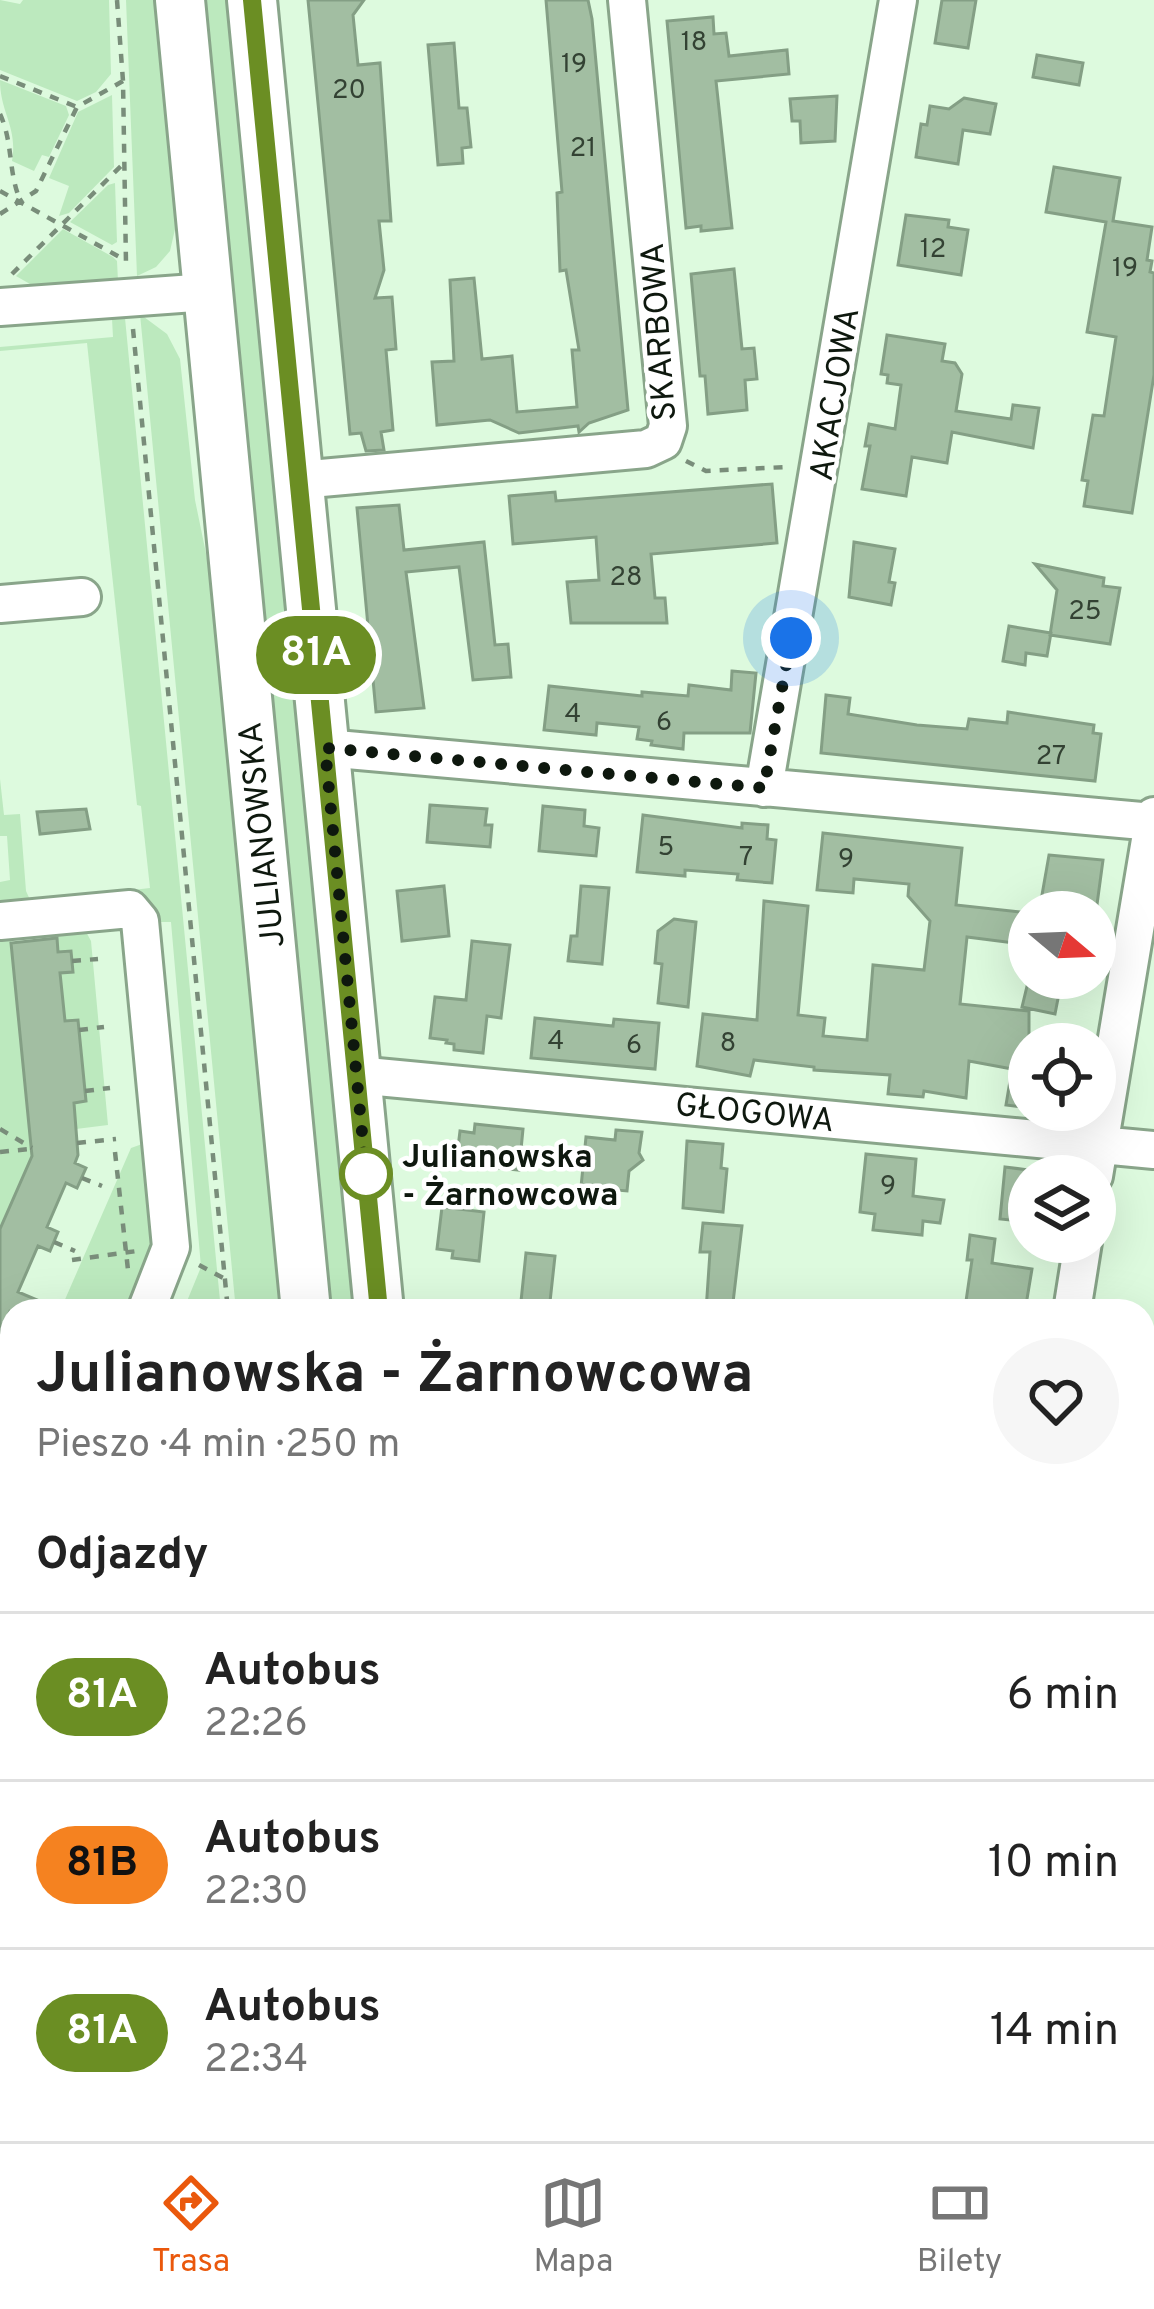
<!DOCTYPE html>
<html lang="pl">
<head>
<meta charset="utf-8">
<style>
	body { margin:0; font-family:Overpass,sans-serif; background:#f6f6f6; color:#222; height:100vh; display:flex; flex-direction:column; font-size:45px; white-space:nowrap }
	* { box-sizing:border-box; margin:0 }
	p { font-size:39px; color:#767676 }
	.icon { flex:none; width:66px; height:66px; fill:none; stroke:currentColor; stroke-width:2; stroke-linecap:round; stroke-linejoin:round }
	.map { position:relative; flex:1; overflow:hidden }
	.drawer { position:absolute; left:0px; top:1299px; width:1155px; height:843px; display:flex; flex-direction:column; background:#fff; border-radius:36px 36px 0 0; box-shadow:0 12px 48px #0002 }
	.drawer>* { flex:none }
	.badge { padding:0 24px; border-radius:39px; font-size:42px; line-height:78px }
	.needle { width:78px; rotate:109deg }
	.fabs { position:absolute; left:1008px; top:891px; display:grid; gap:24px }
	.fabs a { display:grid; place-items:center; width:108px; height:108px; border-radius:50%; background:#fff; box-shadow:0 12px 48px #0002; font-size:60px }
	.you { position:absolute; width:60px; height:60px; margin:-30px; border:9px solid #fff; border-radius:50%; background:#1a73e8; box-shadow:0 0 0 18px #1a73e833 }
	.map>.badge { position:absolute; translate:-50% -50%; box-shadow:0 0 0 6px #fff }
	h2 { padding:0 36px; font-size:45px; line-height:108px }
	.round { display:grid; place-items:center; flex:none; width:126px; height:126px; border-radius:63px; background:#f6f6f6 }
	.head { display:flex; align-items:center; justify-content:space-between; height:204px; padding:0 36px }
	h1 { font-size:57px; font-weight:700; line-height:90px }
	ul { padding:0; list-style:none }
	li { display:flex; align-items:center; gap:36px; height:168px; padding:0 36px; border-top:3px solid #e0e0e0 }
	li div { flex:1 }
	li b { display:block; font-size:45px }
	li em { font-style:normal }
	li .badge { min-width:132px; font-weight:700; text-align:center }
	.tabs { display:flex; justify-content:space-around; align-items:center; height:168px; border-top:3px solid #e0e0e0; background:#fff; font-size:33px; color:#767676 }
	.tabs a { display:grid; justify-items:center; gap:6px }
	.tabs .on { color:#ea580c }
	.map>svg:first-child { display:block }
	.green { fill:#bce9be }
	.building { fill:#a2bea2; stroke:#849f85; stroke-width:3 }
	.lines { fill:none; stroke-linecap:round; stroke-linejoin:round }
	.minor-casing { stroke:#89a58a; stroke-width:42 }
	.major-casing { stroke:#89a58a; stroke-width:54 }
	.path { stroke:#798d7a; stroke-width:4.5; stroke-dasharray:9 9; stroke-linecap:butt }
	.minor { stroke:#fff; stroke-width:36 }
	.major { stroke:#fff; stroke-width:48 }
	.line-casing { stroke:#fff; stroke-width:27 }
	.line { stroke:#6b8e23; stroke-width:18 }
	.walk { stroke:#0e180e; stroke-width:12; stroke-dasharray:0 21.6 }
	.stop-dot { fill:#fff; stroke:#6b8e23; stroke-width:6 }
	.labels { text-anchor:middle; stroke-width:9; stroke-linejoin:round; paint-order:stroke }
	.number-label { font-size:27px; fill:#334233 }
	.street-label { font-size:33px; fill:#0e180e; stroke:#fff }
	.stop-label { font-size:33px; font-weight:bold; fill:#0e180e; stroke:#fff; text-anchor:start }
</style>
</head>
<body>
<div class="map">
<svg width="1154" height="2141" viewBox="0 0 1154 2141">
	<rect width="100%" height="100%" fill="#ddfade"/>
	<path class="green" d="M0,0L20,4L23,0H109L111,74L96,92L77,101L0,70Z
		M126,0H154L179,212L170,251L156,267L137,276Z
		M202,0H231L358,1311H329Z
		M0,80L66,106L69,115L49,157L42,155L34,171L12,161C18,127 0,113 0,80Z
		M112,95L114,167L69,213L59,216L69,186L49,178L78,112Z
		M115,183L117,242L112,245L70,222L108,185Z
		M63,229L113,257L117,261L118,281L37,288L16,276Z
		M140,314L167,334L180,359L195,500L216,602L285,1311H236Z
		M125,318L221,1311H183L201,1267L171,922H157L98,894L150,888L141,806L137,805L87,343L0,351V347L113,337L112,319Z
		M0,779L4,815L20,814L26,891L31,902L0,910V882L10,880L7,836H0Z
		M0,928L85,930L91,941L108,1125L76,1129L74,1103L86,1100L78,1021H65L60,973L73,972L58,952L57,934L11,938L32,1155L0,1229Z
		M145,1143L159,1248L133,1311H60L131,1148Z
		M12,1423V1574L0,1577V1451Z
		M0,1582L12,1709V1814L0,1816Z"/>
	<path class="building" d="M308,0H364L353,15L358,65L380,63L391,221H379L384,270L375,298L392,297L396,349L386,350L393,430L381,432L384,450L366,451L361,433L350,434Z
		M546,0H588L592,19L628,410L589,423L579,432L578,426L519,433L490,420L437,425L432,362L454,361L450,280L474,278L482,359L512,356L517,412L577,407L572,350H579L566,270L560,271L557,193L562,192Z
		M942,0H976L968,48L935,43Z
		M713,17L714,34L726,33L729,56L787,50L789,74L716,81L732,228L701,231V226L686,228L667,21Z
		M454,43L459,108H467L471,147L462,148L463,163L438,165L428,45Z
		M1037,55L1083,63L1079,85L1033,77Z
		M837,96L835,141L801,143L800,121H792L790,99Z
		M964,98L996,104L990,134L963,130L958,164L916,157L921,124L927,125L930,106L949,109Z
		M1054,167L1120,178L1113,221L1152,227L1147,260L1152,261L1150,272L1154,273V375L1132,513L1084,506L1088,481L1082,480L1093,415L1104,416L1116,337L1087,332L1106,222L1046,212Z
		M906,215L949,220L948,227L968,230L961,275L898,265Z
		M734,269L742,349L754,348L757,379L745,380L747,410L708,414L705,376H700L691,274Z
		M887,335L945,344L942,361L955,363L962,374L956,411L1011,419L1013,405L1039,408L1033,448L952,432L947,463L912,457L906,496L862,489L870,446H865L869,424L895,429L901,385L887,383L888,375L881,374Z
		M772,484L777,543L651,554L655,598H665L667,623H571L567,582L599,580L596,537L513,544L509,496L555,492L556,501Z
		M399,505L404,550L484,542L495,645L508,644L511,677L473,680L459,567L406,572L424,708L376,712L357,508Z
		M854,542L895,549L889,582L895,583L891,605L849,597Z
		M1035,564L1104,578L1103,586L1120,588L1110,644L1050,635L1057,590Z
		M1009,626L1051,633L1047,656L1026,653L1025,665L1003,661Z
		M732,671L756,673L750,733H684L683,749L651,745L652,741L637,739L639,727L597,723L596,735L544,730L549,686L642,696V692L688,696L689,685L731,690Z
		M826,695L850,698L848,714L917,725L967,729L969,719L1007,723L1008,712L1094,725L1093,733L1101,734L1095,781L821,753Z
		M430,805L487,809L485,825H492L490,847L427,842Z
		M543,806L585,810L584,826L599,828L596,856L539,851Z
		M86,809L90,829L40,834L37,812Z
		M643,815L742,828V823L768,825L767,839L776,840L772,883L737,880L738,874L685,870V876L637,872Z
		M823,833L962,848L956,905L1029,913V945L967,937L960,1004L1029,1011V1108L1006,1105L1012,1069L969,1061L966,1098L924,1091L923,1097L888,1094L890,1075L814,1070V1067L754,1060L750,1076L697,1066L703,1014L757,1020L764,901L808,906L798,1015L825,1018L823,1036L867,1040L873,965L924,970L930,921L908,896L909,884L854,879L853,893L817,890Z
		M1049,855L1103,860L1096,912H1039Z
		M444,886L449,936L402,941L397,891Z
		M581,886L609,888L602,964L568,961L571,936H577Z
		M674,919L696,922L688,1007L658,1003L662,964L655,963L658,931Z
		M57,938L58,952L71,951L73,972L60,973L65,1021L78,1020L86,1101L74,1103L78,1155L75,1163L86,1168L77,1188L66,1183L47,1227L58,1232L50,1251L38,1246L18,1292L63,1311H10L0,1334V1229L32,1156L11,943Z
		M472,941L510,945L501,1018L487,1016L483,1053L454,1050V1044L446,1043L447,1040L430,1038L435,997L466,1000Z
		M1029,978H1062L1055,1014L1022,1007Z
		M535,1018L613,1026L614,1019L659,1023L655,1069L531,1058Z
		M475,1124L523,1129L519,1170L456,1164L460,1131L474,1133Z
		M616,1130L642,1132L639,1153L643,1160L629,1171L627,1191L581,1187L586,1137L615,1140Z
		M687,1141L723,1144L721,1168L727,1169L723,1212L683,1208Z
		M866,1154L916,1159L913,1196L944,1200L940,1223L923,1221L922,1235L873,1230L875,1214L860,1212Z
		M1005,1167L1029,1170V1222L1000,1219Z
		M442,1207L484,1212L479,1261L452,1258L453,1251L437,1249Z
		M703,1223L742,1226L732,1311H706L710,1252H700Z
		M970,1235L995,1239L992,1263L1032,1269L1025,1311L965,1308L972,1260H967Z
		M526,1253L555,1256L549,1311H520Z"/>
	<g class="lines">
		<defs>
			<path id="minor" d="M0,307L208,292
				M299,480L646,449L663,441L668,426L627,0
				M0,604L82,597
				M325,748L1154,822
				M764,788L898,0
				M0,921L130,909L140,921L171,1247L146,1311
				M356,1075L1154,1150
				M1094,1176L1154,816
				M1072,1311L1083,1242
				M1143,1470L1154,1472
				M1143,1796L1154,1798
				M0,1836L12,1835
				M0,2060L8,2141
				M249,2130L251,2141
				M936,2141L938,2130"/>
			<path id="major" d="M180,0L306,1311
				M252,0L379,1311
				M385,2130L386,2141
				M459,2130L460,2141"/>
		</defs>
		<use href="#minor" class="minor-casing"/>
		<use href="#major" class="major-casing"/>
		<path class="path" d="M117,0L123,81L126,264
			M0,76L77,107
			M0,114C13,142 8,171 20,200
			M0,191L125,260
			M0,214L36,191L77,107L123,81
			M12,274L123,164
			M133,329L228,1311
			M686,461L706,471L786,467
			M72,961L98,959
			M79,1030L104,1027
			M85,1091L110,1088
			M0,1129L32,1148
			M77,1143L116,1139
			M0,1152L30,1149
			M115,1152L128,1270
			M82,1178L102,1186
			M54,1242L75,1251
			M72,1260L137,1251
			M199,1265L225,1279
			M26,1306L38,1311
			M0,1371L12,1376
			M0,1454L12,1459
			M0,1558L12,1556
			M0,1591L12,1590
			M0,1677L12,1676
			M0,1760L12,1756
			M0,1765L12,1771
			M303,2130L304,2141"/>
		<use href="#minor" class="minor"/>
		<use href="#major" class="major"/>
	</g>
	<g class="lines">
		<defs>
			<path id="line" d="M252,0L379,1311"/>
		</defs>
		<use href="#line" class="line-casing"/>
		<use href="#line" class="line"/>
		<path class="walk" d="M366,1174L325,748L764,788L791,638"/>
	</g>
	<circle class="stop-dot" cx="366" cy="1174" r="24"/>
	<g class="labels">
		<g class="number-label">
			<text x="694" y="50">18</text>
			<text x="574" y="72">19</text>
			<text x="349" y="98">20</text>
			<text x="583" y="156">21</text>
			<text x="933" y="257">12</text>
			<text x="1125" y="276">19</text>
			<text x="626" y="585">28</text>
			<text x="1085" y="619">25</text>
			<text x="573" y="722">4</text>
			<text x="664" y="730">6</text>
			<text x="1051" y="764">27</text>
			<text x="666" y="855">5</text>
			<text x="746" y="865">7</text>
			<text x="846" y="867">9</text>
			<text x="556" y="1049">4</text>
			<text x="728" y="1051">8</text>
			<text x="634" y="1053">6</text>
			<text x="888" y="1194">9</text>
		</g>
		<g class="street-label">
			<text transform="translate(657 332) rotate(-94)" y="12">SKARBOWA</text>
			<text transform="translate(833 394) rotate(-81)" y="12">AKACJOWA</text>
			<text transform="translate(260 835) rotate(-96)" y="12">JULIANOWSKA</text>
			<text transform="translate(755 1111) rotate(6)" y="12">GŁOGOWA</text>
		</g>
		<g class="stop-label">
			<text x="402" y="1167">Julianowska<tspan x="402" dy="38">- Żarnowcowa</tspan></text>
		</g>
	</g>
</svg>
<div class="fabs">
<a><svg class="needle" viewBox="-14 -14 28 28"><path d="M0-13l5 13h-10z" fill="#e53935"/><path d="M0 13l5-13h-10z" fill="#767676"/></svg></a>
<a><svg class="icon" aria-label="locate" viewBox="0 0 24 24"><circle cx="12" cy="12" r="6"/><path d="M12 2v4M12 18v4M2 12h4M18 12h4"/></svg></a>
<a><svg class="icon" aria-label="layers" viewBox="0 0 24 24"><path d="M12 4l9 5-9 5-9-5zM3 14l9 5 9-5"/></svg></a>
</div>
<div class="you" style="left:791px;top:638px"></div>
<b class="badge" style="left:316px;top:655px;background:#6b8e23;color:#fff">81A</b>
<section class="drawer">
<div class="head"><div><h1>Julianowska - Żarnowcowa</h1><p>Pieszo · 4 min · 250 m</p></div><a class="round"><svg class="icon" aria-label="heart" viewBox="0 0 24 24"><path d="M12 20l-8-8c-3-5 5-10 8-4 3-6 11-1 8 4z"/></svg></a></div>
<h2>Odjazdy</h2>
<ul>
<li><span class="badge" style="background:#6b8e23;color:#fff">81A</span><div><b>Autobus</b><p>22:26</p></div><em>6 min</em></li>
<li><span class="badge" style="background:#f58220;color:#111">81B</span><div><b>Autobus</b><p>22:30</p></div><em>10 min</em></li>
<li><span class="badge" style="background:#6b8e23;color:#fff">81A</span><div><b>Autobus</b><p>22:34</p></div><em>14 min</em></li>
</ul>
</section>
</div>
<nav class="tabs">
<a class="on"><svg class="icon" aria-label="directions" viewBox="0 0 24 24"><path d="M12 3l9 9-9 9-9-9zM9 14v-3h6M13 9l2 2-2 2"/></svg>Trasa</a>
<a><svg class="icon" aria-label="map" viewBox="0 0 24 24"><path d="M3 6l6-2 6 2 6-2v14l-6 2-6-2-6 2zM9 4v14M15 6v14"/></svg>Mapa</a>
<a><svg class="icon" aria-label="tickets" viewBox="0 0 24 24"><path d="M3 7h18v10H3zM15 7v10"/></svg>Bilety</a>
</nav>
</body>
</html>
